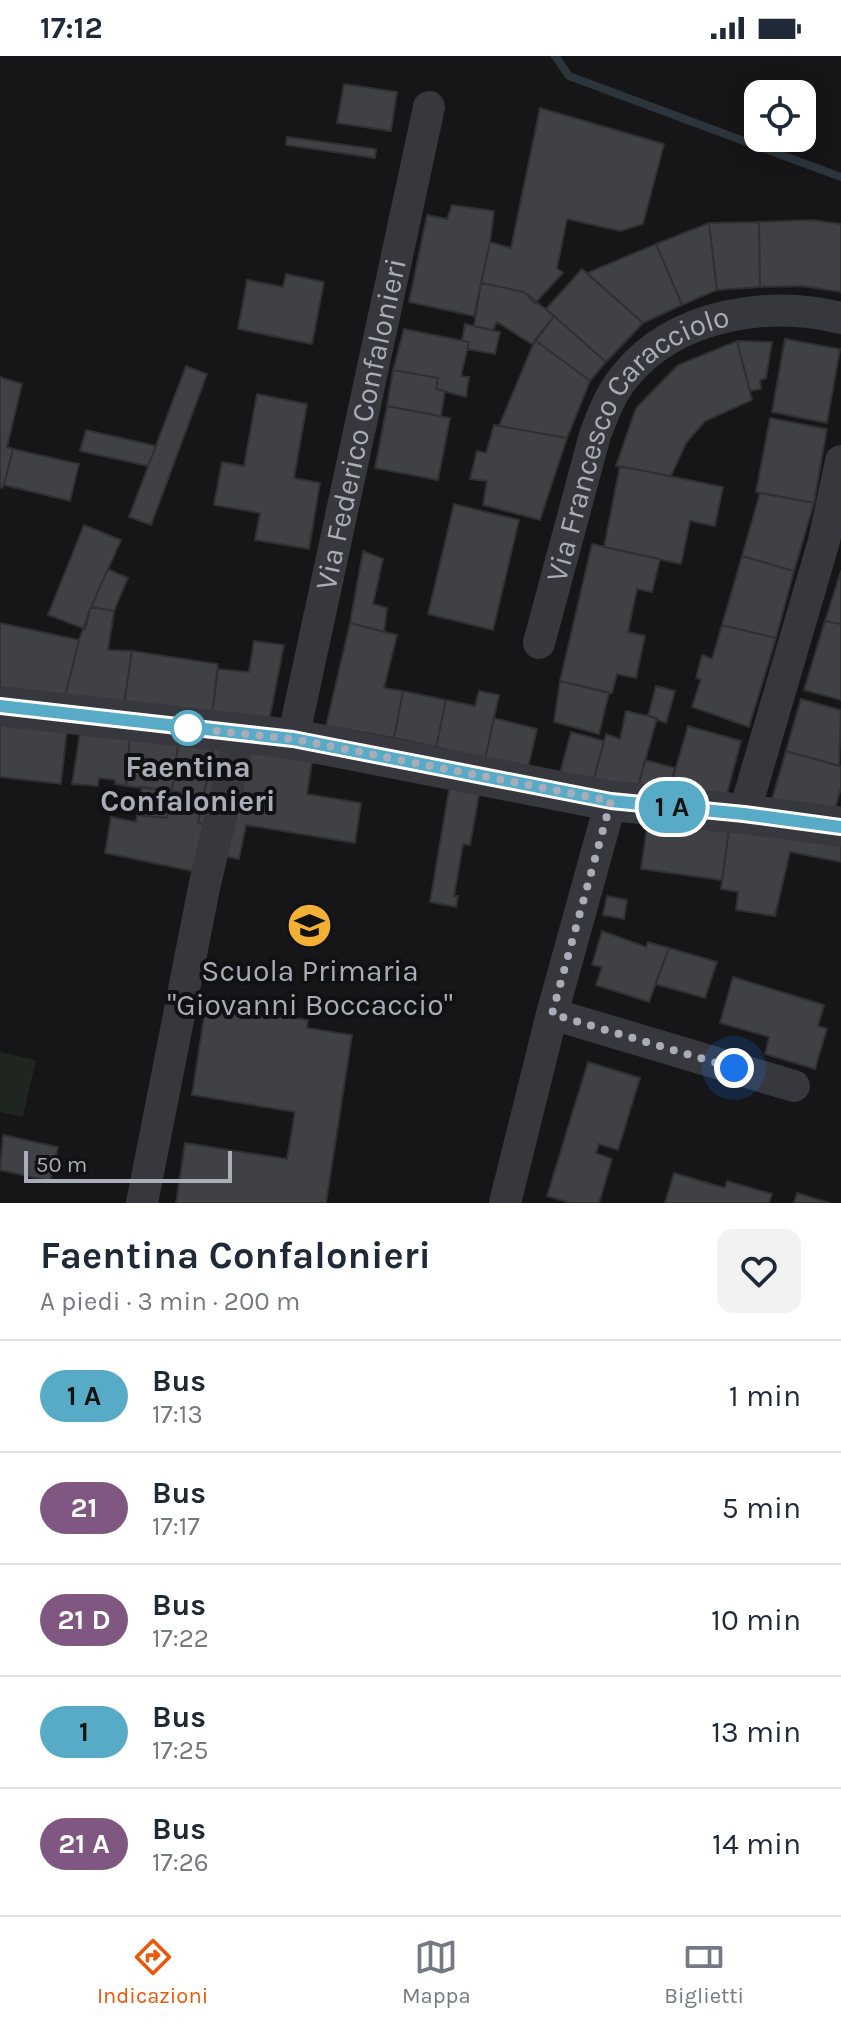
<!DOCTYPE html>
<html lang="it">
<head>
<meta charset="utf-8">
<style>
	body { margin:0; font-family:Karla,sans-serif; background:#f2f2f3; color:#1f2937; height:100vh; display:flex; flex-direction:column; font-size:30px; white-space:nowrap }
	* { box-sizing:border-box; margin:0 }
	p { font-size:26px; color:#747a83 }
	.icon { flex:none; width:44px; height:44px; fill:none; stroke:currentColor; stroke-width:2; stroke-linecap:round; stroke-linejoin:round }
	.map { position:relative; height:1147px; overflow:hidden }
	.sheet { display:flex; flex-direction:column; background:#fff; flex:1 }
	.sheet>* { flex:none }
	.badge { padding:0 16px; border-radius:26px; font-size:28px; line-height:52px }
	.fabs { position:absolute; left:744px; top:24px; display:grid; gap:16px }
	.fabs a { display:grid; place-items:center; width:72px; height:72px; border-radius:16px; background:#fff; box-shadow:0 4px 20px #0003; font-size:40px }
	.scale { position:absolute; left:24px; bottom:20px; width:208px; box-sizing:border-box; padding-left:8px; border:4px solid #a8adb8; border-top:0; font-size:22px; line-height:28px; white-space:nowrap; color:#a8adb8; -webkit-text-stroke:6px #111113; paint-order:stroke }
	.you { position:absolute; width:40px; height:40px; margin:-20px; border:6px solid #fff; border-radius:50%; background:#1a73e8; box-shadow:0 0 0 12px #1a73e833 }
	.map>.badge { position:absolute; translate:-50% -50%; box-shadow:0 0 0 4px #fff }
	.round { display:grid; place-items:center; flex:none; width:84px; height:84px; border-radius:16px; background:#f2f2f3 }
	.summary { display:flex; align-items:center; justify-content:space-between; height:136px; padding:0 40px }
	h1 { font-size:38px; font-weight:700; line-height:60px }
	ul { padding:0; list-style:none }
	li { display:flex; align-items:center; gap:24px; height:112px; padding:0 40px; border-top:2px solid #e0e1e3 }
	li div { flex:1 }
	li b { display:block; font-size:30px }
	li em { font-style:normal }
	li .badge { min-width:88px; font-weight:700; text-align:center }
	.status { display:flex; justify-content:space-between; align-items:center; height:56px; padding:0 40px; background:#fff; direction:ltr }
	.status svg { height:22px; fill:currentColor }
	.tabs { display:flex; justify-content:space-around; align-items:center; height:112px; border-top:2px solid #e0e1e3; background:#fff; font-size:22px; color:#747a83 }
	.tabs a { display:grid; justify-items:center; gap:4px }
	.tabs .on { color:#ea580c }
	.map>svg:first-child { display:block }
	.green { fill:#1e261f }
	.lines { fill:none; stroke-linecap:round; stroke-linejoin:round }
	.stream { stroke:#2c353c; stroke-width:8 }
	.building { fill:#404145; stroke:#303034; stroke-width:2 }
	.minor { stroke:#37383d; stroke-width:32 }
	.tertiary { stroke:#37383d; stroke-width:40 }
	.line-casing { stroke:#fff; stroke-width:18 }
	.line { stroke:#57abc7; stroke-width:12 }
	.walk { stroke:#a8adb8; stroke-width:8; stroke-dasharray:0 14.4 }
	.stop-dot { fill:#fff; stroke:#57abc7; stroke-width:4 }
	.labels { text-anchor:middle; stroke-width:8; stroke-linejoin:round; paint-order:stroke }
	.street-label { font-size:30px; fill:#a8adb8; stroke:#111113 }
	.stop-label { font-size:30px; font-weight:bold; fill:#a8adb8; stroke:#111113 }
	.poi-label { font-size:30px; fill:#a8adb8; stroke:#111113 }
</style>
</head>
<body>
<div class="status"><b>17:12</b><svg viewBox="0 0 49 12"><path d="M0 12V9h3v3zM5 12V6h3v6zM10 12V3h3v9zM15 12V0h3v12zM26 1h20v11H26zM47 4h2v5h-2z"/></svg></div>
<div class="map">
<svg width="841" height="1147" viewBox="0 0 841 1147">
	<rect width="100%" height="100%" fill="#161618"/>
	<path class="green" d="M0,996L36,1004L23,1061L0,1056Z"/>
	<g class="lines">
		<path class="stream" d="M555,0L569,20L841,121"/>
	</g>
	<path class="building" d="M344,28L397,36L391,75L337,67Z
		M540,52L664,88L643,168L620,175L567,163L557,212L563,217L535,247L524,236L481,227L490,186L511,192Z
		M287,81L376,93L375,102L286,89Z
		M452,149L494,155L490,186L474,260L409,246L427,159L447,163Z
		M812,164L841,168V236L802,230L760,231L759,166Z
		M759,166L760,231L717,234L709,167Z
		M709,167L717,234L682,249L656,188Z
		M656,188L682,249L643,267L587,217Z
		M582,213L643,267L606,306L546,253Z
		M286,218L324,226L312,288L238,273L247,224L283,231Z
		M481,227L524,236L554,260L533,289L497,266L493,274L474,270Z
		M554,260L606,306L590,325L535,284Z
		M465,268L500,276L495,298L467,293L469,286L462,285Z
		M404,273L469,286L461,320L469,321L466,341L436,333L438,322L393,314Z
		M785,283L840,293L827,367L772,356Z
		M535,284L590,325L567,382L499,370Z
		M737,285L752,344L705,365L686,387L671,420L616,410L636,352L678,309Z
		M737,285L772,286L766,322L760,324L761,333L750,335Z
		M186,310L207,318L151,469L129,461Z
		M393,314L438,322L436,333L445,335L441,360L387,350Z
		M0,321L22,328L7,391L13,393L3,432L0,431Z
		M257,338L307,348L294,422L320,427L309,493L255,484L260,457L214,449L222,406L244,410Z
		M387,350L450,362L438,424L375,412Z
		M770,362L827,373L814,447L756,436Z
		M494,369L567,382L540,464L483,449L487,425L470,423L477,395L486,397Z
		M86,374L156,390L148,410L80,395Z
		M13,393L79,408L70,445L4,429Z
		M620,410L723,431L715,470L690,465L681,508L604,491Z
		M760,437L814,447L794,515L742,500Z
		M454,448L519,464L493,574L428,558Z
		M84,469L121,484L91,551L85,573L48,559Z
		M592,488L660,503L652,536L637,533L628,576L645,580L636,622L617,618L612,637L560,625Z
		M363,495L383,503L373,548L387,552L384,576L350,567Z
		M742,500L794,515L776,582L722,569Z
		M108,513L128,522L114,555L91,551Z
		M841,515V568L825,565Z
		M91,551L114,555L108,594L132,595L124,648L65,641L79,584Z
		M825,565L841,568V644L804,634Z
		M0,567L79,584L65,641L0,634Z
		M350,567L397,579L384,632L403,635L394,682L326,670Z
		M722,569L776,582L749,671L692,651L701,623L696,622L702,599L712,603Z
		M254,585L284,589L269,665L212,659L218,613L249,616Z
		M132,595L218,608L212,659L124,648Z
		M560,625L609,637L599,678L554,666Z
		M656,630L675,635L666,667L648,660Z
		M403,635L446,644L436,691L394,682Z
		M479,635L499,639L485,703L436,691L446,644L475,650Z
		M801,643L841,654L839,710L786,695Z
		M626,655L657,662L637,735L593,726L606,678L620,683Z
		M494,662L537,673L528,712L485,703Z
		M0,667L67,673L61,728L0,721Z
		M688,670L741,685L724,749L667,742Z
		M571,676L604,685L593,726L560,717Z
		M80,677L130,681L126,730L115,728V724L99,722L98,730L72,728Z
		M130,681L178,689L172,735L126,730Z
		M178,689L214,691L203,741L172,735Z
		M214,691L231,694L215,771L198,767Z
		M239,693L312,706L307,738L361,747L355,787L246,769L239,803L216,799Z
		M786,695L841,710V732L834,756L771,747Z
		M645,704L675,712L667,742L637,735Z
		M450,728L480,733L470,789L463,788L454,840H458L456,851L430,846Z
		M142,731L172,735L167,762L137,759Z
		M172,735L203,741L198,767L215,771L202,817L105,797L111,761L136,766L137,759L167,762Z
		M649,757L730,766L722,824L641,813Z
		M730,766L841,779V806L790,796L775,860L736,854L738,836L721,833Z
		M607,840L627,844L624,863L603,859Z
		M602,875L646,891L648,886L669,892L649,946L596,929L602,911L592,909Z
		M669,892L717,906L705,942L655,928Z
		M733,921L824,949L818,970L827,973L815,1013L765,998L769,981L720,967Z
		M206,948L308,964L307,972L352,979L326,1147H176L185,1087L287,1103L295,1056L192,1039Z
		M588,1006L640,1022L618,1094L599,1088L596,1097L612,1103L599,1147H570L547,1140Z
		M3,1079L58,1091L50,1125L0,1114Z
		M674,1117L725,1132L727,1125L772,1138L769,1147H665Z
		M797,1137L830,1147H794Z"/>
	<g class="lines">
		<g class="minor">
			<path id="s1" d="M539,587L595,379C603,358 611,336 626,319C676,258 768,244 841,262"/>
			<path id="s2" d="M293,683L429,51"/>
			<path d="M744,758L824,485L841,405"/>
			<path d="M552,958L794,1030"/>
			<path d="M142,1147L204,832L240,678"/>
			<path d="M505,1147L552,958L611,745"/>
		</g>
		<path class="tertiary" d="M0,650L293,683L611,745L744,758L841,771"/>
	</g>
	<g class="lines">
		<defs>
			<path id="line" d="M0,650L293,683L611,745L744,758L841,771"/>
		</defs>
		<use href="#line" class="line-casing"/>
		<use href="#line" class="line"/>
		<path class="walk" d="M188,672L293,683L611,745L552,958L734,1012"/>
	</g>
	<defs>
		<symbol id="school-disc" viewBox="-11 -11 22 22"><circle r="9.5" fill="#f2b134" stroke="#111113"/><path d="M0-5L7-2L0 1L-7-2ZM-4 1L0 2.5L4 1V4Q0 6-4 4Z" fill="#111"/></symbol>
	</defs>
	<g fill-rule="evenodd">
		<use href="#school-disc" x="284" y="844" width="51" height="51"/>
	</g>
	<circle class="stop-dot" cx="188" cy="672" r="16"/>
	<g class="labels">
		<g class="street-label">
			<text dy="10" stroke="none"><textPath href="#s2" startOffset="322">Via Federico Confalonieri</textPath></text>
			<text dy="10" stroke="none"><textPath href="#s1" startOffset="234">Via Francesco Caracciolo</textPath></text>
		</g>
		<g class="stop-label">
			<text x="188" y="721">Faentina<tspan x="188" dy="34">Confalonieri</tspan></text>
		</g>
		<g class="poi-label">
			<text x="310" y="925">Scuola Primaria<tspan x="310" dy="34">"Giovanni Boccaccio"</tspan></text>
		</g>
	</g>
</svg>
<div class="fabs">
<a><svg class="icon" aria-label="locate" viewBox="0 0 24 24"><circle cx="12" cy="12" r="6"/><path d="M12 2v4M12 18v4M2 12h4M18 12h4"/></svg></a>
</div>
<div class="scale">50 m</div>
<div class="you" style="left:734px;top:1012px"></div>
<b class="badge" style="left:672px;top:751px;background:#57abc7;color:#111">1 A</b>
</div>
<section class="sheet">
<div class="summary"><div><h1>Faentina Confalonieri</h1><p>A piedi · 3 min · 200 m</p></div><a class="round"><svg class="icon" aria-label="heart" viewBox="0 0 24 24"><path d="M12 20l-8-8c-3-5 5-10 8-4 3-6 11-1 8 4z"/></svg></a></div>
<ul>
<li><span class="badge" style="background:#57abc7;color:#111">1 A</span><div><b>Bus</b><p>17:13</p></div><em>1 min</em></li>
<li><span class="badge" style="background:#805781;color:#fff">21</span><div><b>Bus</b><p>17:17</p></div><em>5 min</em></li>
<li><span class="badge" style="background:#805781;color:#fff">21 D</span><div><b>Bus</b><p>17:22</p></div><em>10 min</em></li>
<li><span class="badge" style="background:#57abc7;color:#111">1</span><div><b>Bus</b><p>17:25</p></div><em>13 min</em></li>
<li><span class="badge" style="background:#805781;color:#fff">21 A</span><div><b>Bus</b><p>17:26</p></div><em>14 min</em></li>
</ul>
</section>
<nav class="tabs">
<a class="on"><svg class="icon" aria-label="directions" viewBox="0 0 24 24"><path d="M12 3l9 9-9 9-9-9zM9 14v-3h6M13 9l2 2-2 2"/></svg>Indicazioni</a>
<a><svg class="icon" aria-label="map" viewBox="0 0 24 24"><path d="M3 6l6-2 6 2 6-2v14l-6 2-6-2-6 2zM9 4v14M15 6v14"/></svg>Mappa</a>
<a><svg class="icon" aria-label="tickets" viewBox="0 0 24 24"><path d="M3 7h18v10H3zM15 7v10"/></svg>Biglietti</a>
</nav>
</body>
</html>
